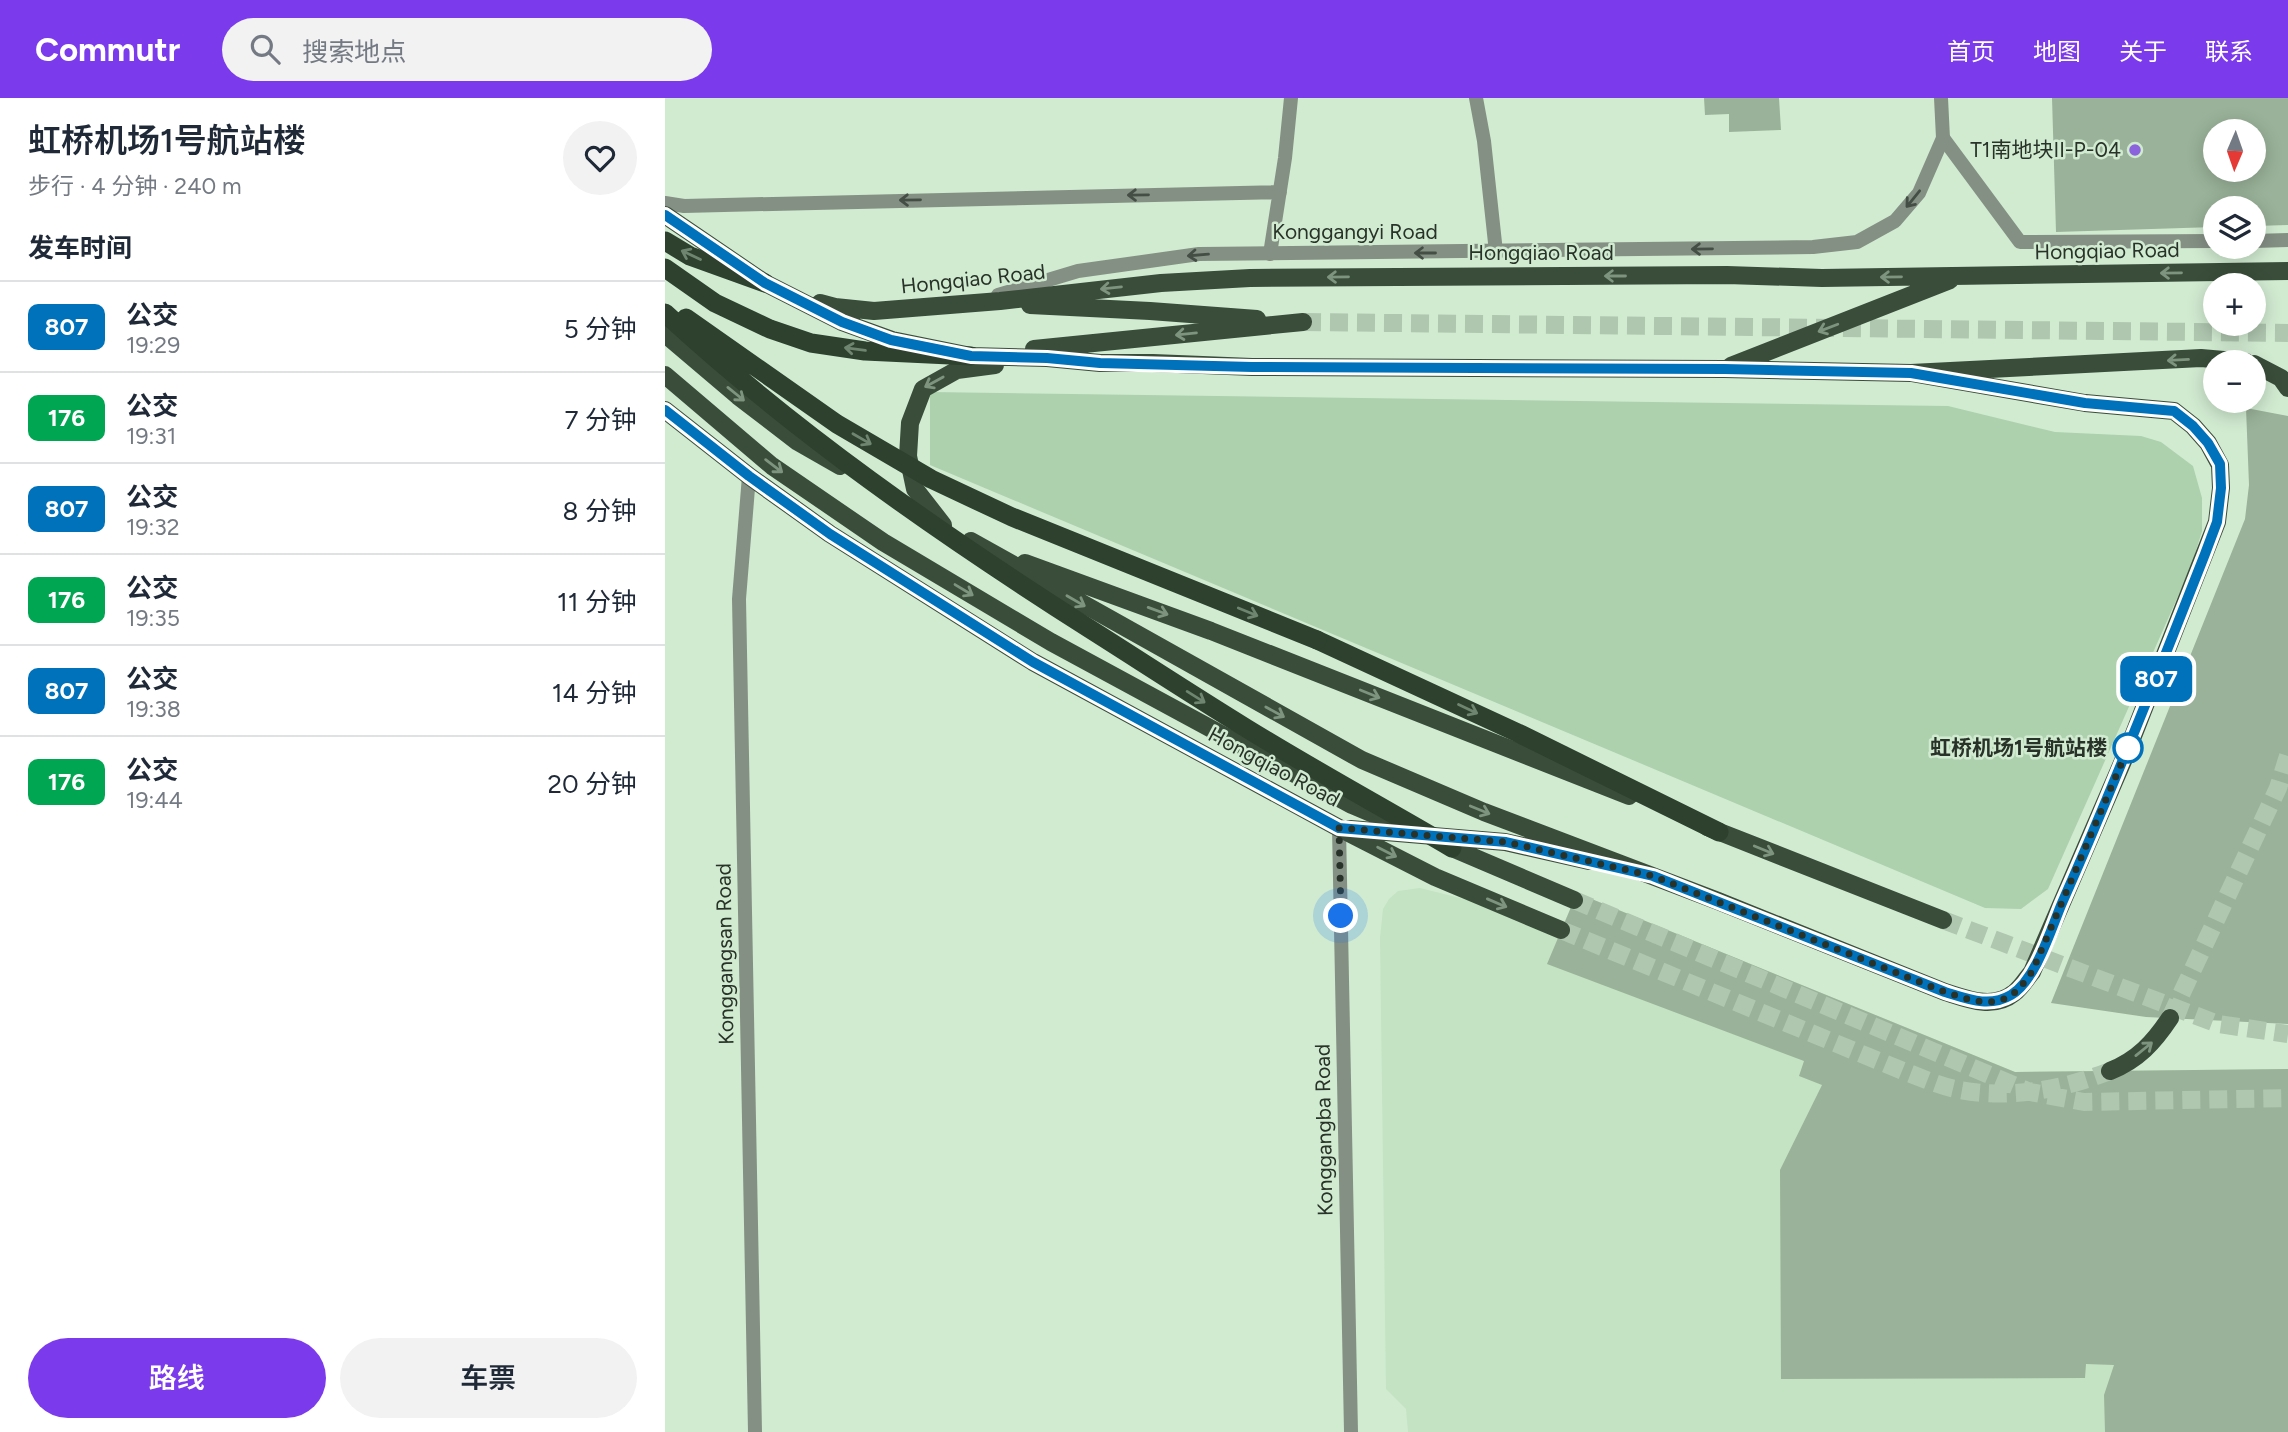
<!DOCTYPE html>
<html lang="zh">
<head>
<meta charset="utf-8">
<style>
	body { margin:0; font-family:Figtree,"Noto Sans SC",sans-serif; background:#f2f2f3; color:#1f2937; height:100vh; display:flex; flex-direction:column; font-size:26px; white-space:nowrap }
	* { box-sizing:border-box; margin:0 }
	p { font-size:23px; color:#747a83 }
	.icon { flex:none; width:38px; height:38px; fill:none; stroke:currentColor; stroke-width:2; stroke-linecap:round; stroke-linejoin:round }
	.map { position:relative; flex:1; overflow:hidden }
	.side { display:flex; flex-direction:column; background:#fff; width:665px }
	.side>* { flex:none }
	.badge { padding:0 14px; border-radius:10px; font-size:24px; line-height:46px }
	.needle { width:46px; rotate:182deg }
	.controls { position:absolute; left:1538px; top:21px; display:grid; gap:14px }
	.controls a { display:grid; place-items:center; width:63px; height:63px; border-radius:50%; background:#fff; box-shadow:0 4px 18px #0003; font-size:35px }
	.you { position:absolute; width:35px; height:35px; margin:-18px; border:5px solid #fff; border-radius:50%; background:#1a73e8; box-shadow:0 0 0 10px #1a73e833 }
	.map>.badge { position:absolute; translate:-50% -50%; box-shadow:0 0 0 4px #fff }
	h2 { padding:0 28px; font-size:26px; line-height:63px }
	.round { display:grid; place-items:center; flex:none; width:74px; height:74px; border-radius:37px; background:#f2f2f3 }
	.summary { display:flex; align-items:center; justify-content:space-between; height:119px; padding:0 28px }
	h1 { font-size:33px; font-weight:600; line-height:52px }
	.action { display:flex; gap:14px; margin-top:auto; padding:14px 28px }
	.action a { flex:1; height:80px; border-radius:42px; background:#7c3aed; color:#fff; font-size:28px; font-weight:600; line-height:80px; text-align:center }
	.action a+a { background:#f2f2f3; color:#1f2937 }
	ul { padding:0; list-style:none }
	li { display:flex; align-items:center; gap:21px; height:91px; padding:0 28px; border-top:2px solid #e0e1e3 }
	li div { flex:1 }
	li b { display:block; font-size:26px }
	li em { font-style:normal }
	li .badge { min-width:77px; font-weight:700; text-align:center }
	header { display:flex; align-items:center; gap:42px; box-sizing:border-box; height:98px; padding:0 35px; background:#7c3aed; color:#fff }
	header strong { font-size:33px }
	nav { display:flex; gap:38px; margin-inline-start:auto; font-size:24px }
	.search { width:490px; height:63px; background:#f2f2f3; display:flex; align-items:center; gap:18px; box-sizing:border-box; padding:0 24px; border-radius:38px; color:#747a83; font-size:26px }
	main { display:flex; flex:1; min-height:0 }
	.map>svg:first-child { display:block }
	.built { fill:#c3e3c3 }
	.green { fill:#add0ad }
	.building { fill:#9ab299; fill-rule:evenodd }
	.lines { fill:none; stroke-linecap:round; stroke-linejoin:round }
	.primary-tunnel { stroke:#afc6af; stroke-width:18; stroke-dasharray:18 9; stroke-linecap:butt }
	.service { stroke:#859085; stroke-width:14 }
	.minor { stroke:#859085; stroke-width:14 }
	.tertiary { stroke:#859085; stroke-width:14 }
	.primary { stroke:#3a4d3a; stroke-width:18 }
	.trunk { stroke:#2d412e; stroke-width:19 }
	.primary-bridge { stroke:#3a4d3a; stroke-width:18 }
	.trunk-bridge { stroke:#2d412e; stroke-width:19 }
	.oneway { stroke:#444e44 }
	.oneway2 { stroke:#6f856f }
	.oneway3 { stroke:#7e947e }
	.line-casing { stroke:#fff; stroke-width:16 }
	.line { stroke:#0072bc; stroke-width:10 }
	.walk { stroke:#283228; stroke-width:7; stroke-dasharray:0 12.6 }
	.poi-dot { fill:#8a63dd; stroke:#d1ebd1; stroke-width:2.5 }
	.stop-dot { fill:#fff; stroke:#0072bc; stroke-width:3.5 }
	.labels { text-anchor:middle; stroke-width:5; stroke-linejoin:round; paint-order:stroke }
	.poi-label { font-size:21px; fill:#283228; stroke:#d1ebd1; text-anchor:end }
	.street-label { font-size:21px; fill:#283228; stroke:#d1ebd1 }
	.stop-label { font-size:21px; font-weight:bold; fill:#283228; stroke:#d1ebd1; text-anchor:end }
</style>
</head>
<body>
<header>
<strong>Commutr</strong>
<div class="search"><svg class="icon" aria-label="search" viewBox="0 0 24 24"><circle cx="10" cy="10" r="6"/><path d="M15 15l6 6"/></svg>搜索地点</div>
<nav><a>首页</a><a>地图</a><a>关于</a><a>联系</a></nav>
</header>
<main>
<section class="side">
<div class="summary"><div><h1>虹桥机场1号航站楼</h1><p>步行 · 4 分钟 · 240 m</p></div><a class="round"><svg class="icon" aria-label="heart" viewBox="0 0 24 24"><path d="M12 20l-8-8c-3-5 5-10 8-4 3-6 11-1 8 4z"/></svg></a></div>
<h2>发车时间</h2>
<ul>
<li><span class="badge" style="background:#0072bc;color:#fff">807</span><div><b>公交</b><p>19:29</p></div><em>5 分钟</em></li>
<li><span class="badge" style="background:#00a651;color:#fff">176</span><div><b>公交</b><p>19:31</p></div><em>7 分钟</em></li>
<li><span class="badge" style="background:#0072bc;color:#fff">807</span><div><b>公交</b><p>19:32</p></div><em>8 分钟</em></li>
<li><span class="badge" style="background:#00a651;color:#fff">176</span><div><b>公交</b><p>19:35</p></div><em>11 分钟</em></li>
<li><span class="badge" style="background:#0072bc;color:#fff">807</span><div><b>公交</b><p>19:38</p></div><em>14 分钟</em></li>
<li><span class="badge" style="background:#00a651;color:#fff">176</span><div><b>公交</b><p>19:44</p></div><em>20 分钟</em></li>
</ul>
<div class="action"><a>路线</a><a>车票</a></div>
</section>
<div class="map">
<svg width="1623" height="1334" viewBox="0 0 1623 1334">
	<rect width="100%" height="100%" fill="#d1ebd1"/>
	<path class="built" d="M755,790L807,803L894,837L912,795L1350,974L1623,971V1334H743L741,1311L721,1291L715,840L718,811L724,801L733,793Z"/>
	<path class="green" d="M265,294L1283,308L1390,334L1476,338L1496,344L1528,368L1537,400V433L1526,469L1383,791L1356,811L1320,810L265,367Z"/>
	<path class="building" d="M1039,0H1114L1116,32L1064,34V16L1040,17Z
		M1387,0H1623V127L1589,128V110H1550V129L1391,134ZM1550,33H1589V72H1550Z
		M1581,310L1623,318V926L1481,919L1386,905L1580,421L1584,387Z
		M912,795L1350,974L1623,971V1334H1440L1439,1297L1449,1267L1421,1266L1420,1280L1116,1281L1115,1072L1157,987L1134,978L1139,963L882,866Z"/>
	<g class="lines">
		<path class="primary-tunnel" d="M638,224L1623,235
			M909,802L1365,994L1419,1004L1623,1000
			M1278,822L1553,926L1623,936
			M896,832L1238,973C1255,979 1272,987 1290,991C1341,1002 1397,992 1445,973
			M1505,920L1613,690L1623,658"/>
		<path class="service" d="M1278,40L1355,144L1550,143
			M1589,143L1623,142"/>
		<path class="minor" d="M811,0L819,43L831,154
			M0,105L19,108L615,94
			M605,156L620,60L626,0
			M674,730L686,1334"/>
		<path class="tertiary" d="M333,197L413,173L534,156L1148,149L1192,144L1230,123L1254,95L1278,40L1276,0
			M84,378L74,501L90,1334"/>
		<path class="primary" d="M0,117L100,185L177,224L227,242L306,258L382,260L435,265H488L587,269L1059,271L1246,275L1536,260L1581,264
			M155,205L170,209L209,213L335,203L496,185L585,180L1062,177L1157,180L1623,173
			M365,207L485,213L592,221
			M0,236L73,298L133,344L175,368
			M369,251L638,224
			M1589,266L1616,280L1623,290
			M1066,268L1285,182
			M0,312L84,378L165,436L368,564L674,730L770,779L896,832
			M278,427L250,391L243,358L245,325L258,291L292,272L330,267
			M306,443L697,662L819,714L1053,803L1280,894C1302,901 1328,912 1349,895C1356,890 1361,881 1367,874L1461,656L1552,424L1556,390L1555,367L1543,345L1528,328L1509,313L1420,305L1246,275
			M360,465L546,533L964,698
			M1042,729L1278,822
			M685,731L840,744L924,763
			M787,750L909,802
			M1445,973C1473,962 1489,944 1505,920"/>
		<path class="trunk" d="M0,143L25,158L100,185
			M0,170L50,205L105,231L146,245L200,253L306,258
			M652,542L853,635L1054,734"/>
		<path class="primary-bridge" d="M0,277L107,368L218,444L386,544L687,707L732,726"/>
		<path class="trunk-bridge" d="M0,215C130,335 276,436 425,531C477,564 529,598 581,630C649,672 719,710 787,750
			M21,220L172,326L266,381L347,419L652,542"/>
	</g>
	<defs><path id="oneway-shaft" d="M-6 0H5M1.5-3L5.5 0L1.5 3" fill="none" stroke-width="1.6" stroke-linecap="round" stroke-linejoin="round" transform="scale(1.75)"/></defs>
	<g class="oneway">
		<use href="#oneway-shaft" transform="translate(473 97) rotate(179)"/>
		<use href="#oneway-shaft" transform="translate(1248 101) rotate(129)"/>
		<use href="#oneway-shaft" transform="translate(245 102) rotate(179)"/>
		<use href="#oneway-shaft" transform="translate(1037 151) rotate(179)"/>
		<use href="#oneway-shaft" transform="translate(760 155) rotate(180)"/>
		<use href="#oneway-shaft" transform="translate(533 157) rotate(175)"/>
	</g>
	<g class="oneway2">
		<use href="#oneway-shaft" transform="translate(26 157) rotate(-155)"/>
		<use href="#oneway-shaft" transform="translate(190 251) rotate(-172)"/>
		<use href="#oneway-shaft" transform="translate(197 341) rotate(30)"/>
		<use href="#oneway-shaft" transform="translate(583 514) rotate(22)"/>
		<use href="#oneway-shaft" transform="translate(531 599) rotate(32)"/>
		<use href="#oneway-shaft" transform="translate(803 611) rotate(25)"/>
	</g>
	<g class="oneway3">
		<use href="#oneway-shaft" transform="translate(1506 175) rotate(179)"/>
		<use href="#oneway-shaft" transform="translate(950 178) rotate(180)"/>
		<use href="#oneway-shaft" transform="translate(673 179) rotate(179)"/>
		<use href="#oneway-shaft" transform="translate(1226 179) rotate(179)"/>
		<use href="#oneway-shaft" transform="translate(446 190) rotate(174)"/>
		<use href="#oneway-shaft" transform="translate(1163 230) rotate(159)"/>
		<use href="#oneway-shaft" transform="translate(521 236) rotate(174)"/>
		<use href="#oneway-shaft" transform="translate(1513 262) rotate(177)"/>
		<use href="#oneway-shaft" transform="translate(269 284) rotate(151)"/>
		<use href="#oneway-shaft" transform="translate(71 296) rotate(39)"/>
		<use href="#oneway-shaft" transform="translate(109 368) rotate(37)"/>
		<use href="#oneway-shaft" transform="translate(299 492) rotate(31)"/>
		<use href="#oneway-shaft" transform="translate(411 503) rotate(30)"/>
		<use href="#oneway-shaft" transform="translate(493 513) rotate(20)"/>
		<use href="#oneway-shaft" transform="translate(705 596) rotate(22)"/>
		<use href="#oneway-shaft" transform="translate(610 614) rotate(29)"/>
		<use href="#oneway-shaft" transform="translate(815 712) rotate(22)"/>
		<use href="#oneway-shaft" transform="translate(1099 752) rotate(22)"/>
		<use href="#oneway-shaft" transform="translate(722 754) rotate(27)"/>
		<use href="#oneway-shaft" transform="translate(832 805) rotate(23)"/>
		<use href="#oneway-shaft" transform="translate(1479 951) rotate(-39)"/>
	</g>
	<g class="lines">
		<defs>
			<path id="line" d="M0,117L100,185L177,224L226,242L306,258L382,260L435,265L587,269L1059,271L1246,275L1420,305L1509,313L1528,328L1543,345L1555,366L1556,390L1552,424L1540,456C1494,573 1448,690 1397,805C1386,831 1371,882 1346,897C1324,910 1303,901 1280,894L988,778L841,744L674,730L368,564L165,436L84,378L0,312"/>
		</defs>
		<use href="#line" class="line-casing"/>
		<use href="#line" class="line"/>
		<path class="walk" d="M676,818L674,730L841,744L988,778L1280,894C1303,901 1328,912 1349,895C1356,890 1361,881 1367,874L1463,650"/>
	</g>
	<circle class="poi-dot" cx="1470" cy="52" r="7"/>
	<circle class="stop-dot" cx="1463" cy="650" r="14"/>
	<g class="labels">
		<g class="poi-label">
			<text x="1456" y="59">T1南地块II-P-04</text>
		</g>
		<g class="street-label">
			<text x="690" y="141">Konggangyi Road</text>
			<text transform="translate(1442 153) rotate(-1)" y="7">Hongqiao Road</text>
			<text x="876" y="162">Hongqiao Road</text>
			<text transform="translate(308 181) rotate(-6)" y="7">Hongqiao Road</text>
			<text transform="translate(609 669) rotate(28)" y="7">Hongqiao Road</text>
			<text transform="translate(60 856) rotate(-91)" y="7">Konggangsan Road</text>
			<text transform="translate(659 1032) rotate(-91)" y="7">Konggangba Road</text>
		</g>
		<g class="stop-label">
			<text x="1442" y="657">虹桥机场1号航站楼</text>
		</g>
	</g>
</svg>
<div class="controls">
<a><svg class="needle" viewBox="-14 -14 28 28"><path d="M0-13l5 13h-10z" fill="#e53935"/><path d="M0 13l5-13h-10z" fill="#747a83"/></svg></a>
<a><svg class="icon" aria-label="layers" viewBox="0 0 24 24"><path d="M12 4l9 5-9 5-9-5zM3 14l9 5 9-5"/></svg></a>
<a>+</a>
<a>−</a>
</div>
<div class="you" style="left:676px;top:818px"></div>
<b class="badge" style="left:1491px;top:581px;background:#0072bc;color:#fff">807</b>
</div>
</main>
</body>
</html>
